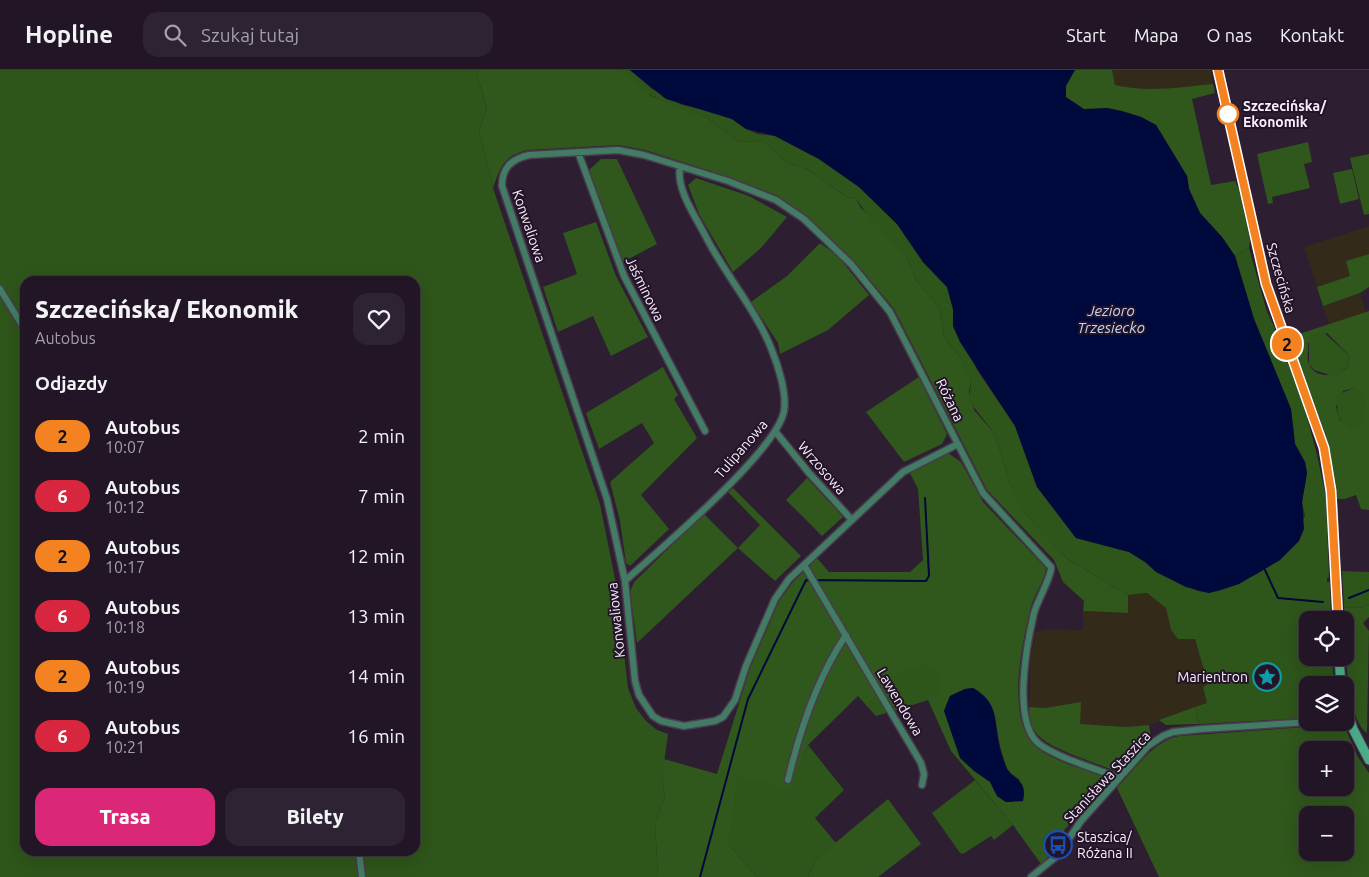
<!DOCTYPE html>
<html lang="pl">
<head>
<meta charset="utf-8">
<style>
	body { margin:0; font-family:Ubuntu,sans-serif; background:#2e2332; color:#f1f3f6; height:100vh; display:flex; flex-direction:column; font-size:19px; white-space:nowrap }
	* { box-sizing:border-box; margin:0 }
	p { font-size:16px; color:#a29fa7 }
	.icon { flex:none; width:28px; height:28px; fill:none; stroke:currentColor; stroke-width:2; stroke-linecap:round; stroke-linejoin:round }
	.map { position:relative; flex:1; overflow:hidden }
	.sheet { position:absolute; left:20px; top:206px; width:400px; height:580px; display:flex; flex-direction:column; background:#221626; border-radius:15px; box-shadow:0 5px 20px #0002,0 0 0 1px #3f3543 }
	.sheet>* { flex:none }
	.badge { padding:0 10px; border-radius:16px; font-size:18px; line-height:32px }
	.buttons { position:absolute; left:1299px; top:541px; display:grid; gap:10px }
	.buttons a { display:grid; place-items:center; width:55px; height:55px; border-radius:10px; background:#221626; box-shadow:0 5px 20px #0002,0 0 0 1px #3f3543; font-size:25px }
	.map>.badge { position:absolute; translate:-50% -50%; box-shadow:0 0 0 2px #fff }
	h2 { padding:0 15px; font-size:19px; line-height:45px }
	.round { display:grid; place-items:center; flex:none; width:52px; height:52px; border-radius:15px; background:#2e2332 }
	.overview { display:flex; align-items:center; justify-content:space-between; height:85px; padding:0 15px }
	h1 { font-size:24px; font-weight:800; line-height:38px }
	.action { display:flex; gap:10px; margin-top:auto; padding:10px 15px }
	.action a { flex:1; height:58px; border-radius:15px; background:#db2777; color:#fff; font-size:20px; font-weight:800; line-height:58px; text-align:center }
	.action a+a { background:#2e2332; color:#f1f3f6 }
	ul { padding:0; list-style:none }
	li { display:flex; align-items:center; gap:15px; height:60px; padding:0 15px }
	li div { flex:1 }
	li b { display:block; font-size:19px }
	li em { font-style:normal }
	li .badge { min-width:55px; font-weight:700; text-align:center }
	header { display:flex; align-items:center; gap:30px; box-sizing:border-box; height:70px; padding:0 25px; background:#221626; border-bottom:1px solid #3f3543 }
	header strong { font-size:24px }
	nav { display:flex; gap:28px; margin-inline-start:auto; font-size:18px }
	.search { width:350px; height:45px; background:#2e2332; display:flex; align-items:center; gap:12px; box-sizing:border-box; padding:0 18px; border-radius:15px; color:#a29fa7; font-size:19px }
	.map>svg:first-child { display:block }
	.commercial { fill:#342a1a }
	.green { fill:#30571c; fill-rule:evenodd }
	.forest { fill:#2e551a; fill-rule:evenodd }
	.water { fill:#00093b }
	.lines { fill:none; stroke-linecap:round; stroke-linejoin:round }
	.stream { stroke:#00093b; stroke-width:2 }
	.street-casing { stroke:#4a3b4e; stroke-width:9 }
	.secondary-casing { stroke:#4a3b4e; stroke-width:11 }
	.street { stroke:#437c65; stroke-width:6 }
	.secondary { stroke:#4dae89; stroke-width:9 }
	.line-casing { stroke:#fff; stroke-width:11 }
	.line { stroke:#f58220; stroke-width:8 }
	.stop-dot { fill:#fff; stroke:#f58220; stroke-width:2.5 }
	.labels { text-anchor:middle; stroke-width:4; stroke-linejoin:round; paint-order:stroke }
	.stop-label { font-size:14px; font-weight:bold; fill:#f9effc; stroke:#231428; text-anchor:start }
	.street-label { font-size:14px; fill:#f9effc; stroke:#231428 }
	.poi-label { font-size:14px; fill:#f9effc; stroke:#231428; text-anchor:end }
	.water-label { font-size:15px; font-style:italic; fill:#c0d4f6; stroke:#231428 }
</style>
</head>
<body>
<header>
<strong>Hopline</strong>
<div class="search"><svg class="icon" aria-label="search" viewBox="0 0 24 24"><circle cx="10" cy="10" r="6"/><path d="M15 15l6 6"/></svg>Szukaj tutaj</div>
<nav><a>Start</a><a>Mapa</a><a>O nas</a><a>Kontakt</a></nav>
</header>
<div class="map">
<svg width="1369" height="807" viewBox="0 0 1369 807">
	<rect width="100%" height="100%" fill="#2d1e32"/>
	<path class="commercial" d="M1112,0H1211L1213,14L1150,20L1131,19L1115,15Z
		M1369,156V184L1346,191L1351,206L1317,217L1304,177Z
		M1360,223L1366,242L1329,255L1323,236Z
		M1147,523L1166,538L1171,560L1195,569L1208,615L1203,617L1208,633L1149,655L1126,657L1080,654V632L1045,638L1029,637L1030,594L1035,562L1047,559L1083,560V541L1128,543V525Z"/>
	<path class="green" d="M476,0H622L651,26L707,48L740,72L759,71L766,73L787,93L807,99L847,127L856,129L861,138L879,154L907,187L916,210L940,238L944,267L958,284L968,303L971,311L969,322L974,340L994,363L1002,386L1010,415L1025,443L1066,488L1128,525V543L1083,541L1084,531L1063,512L1054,490L987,420L894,239L854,191L807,146L778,126L729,107L645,80L619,75L528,80C504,86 501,95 493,118L479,60L487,39Z
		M1053,0H1112L1115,15C1148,23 1180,17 1213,14L1215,23L1192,29L1211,115L1235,111L1239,120L1250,170L1249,178L1235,186L1222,167L1200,143L1189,119L1187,106L1156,55L1141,47L1107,38L1075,49Z
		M1308,72L1312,92L1304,94L1310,118L1272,127L1273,133L1268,134L1257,84Z
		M1369,84V144L1364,145L1350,88Z
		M601,89H617L657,174L623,192L589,100Z
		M1352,99L1359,129L1340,134L1333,103Z
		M696,108L749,126L787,147L761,178L733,202L699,144L688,115Z
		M596,152L616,206L648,267L611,286L593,246L558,262L543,217L577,204L563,163Z
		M820,173L838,186L869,225L828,260L780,284L778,273L751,232L787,206Z
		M1369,184V217L1360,223L1323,236L1317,217L1350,206L1346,191Z
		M1369,241V440L1361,439L1356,425L1345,429H1337L1326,366L1292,273L1293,266ZM1327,263L1350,286L1348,297C1338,305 1316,311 1309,294C1306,288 1309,280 1308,273ZM1354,318L1350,360L1340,350L1336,337L1343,321Z
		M663,297L678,325L674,329L697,368L641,425L669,459L630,496L626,493L620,451L610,412L654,373L642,353L599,379L586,343Z
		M919,307L947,364L942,374L904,392L866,342Z
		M948,383L961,392L983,432L1046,498C1046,508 1034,525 1031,537C1022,573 1004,654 1039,679C1057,693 1085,699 1106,708L1105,717L1065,759L1050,785L1041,794L1013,755L951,681L928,630L876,646L858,626L808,675L790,720L728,774L757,807H658L655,753L665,726L662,708L664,689L717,704L750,598L779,531L793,512L817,488L829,502H910L923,490L918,419L910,403ZM973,618C1000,633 994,661 1003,686C1004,691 1005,697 1008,700C1011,704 1016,707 1020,710L1013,732H1006L997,726L991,712L944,641L950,626L965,619Z
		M807,408L843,447L822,466L786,430Z
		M733,418L801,486L775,511L738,478L637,573L630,522L634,512L704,444L738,478L760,455L728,422Z
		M1369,535V547L1363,553L1369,561L1367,663C1345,649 1345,562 1344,537L1359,538Z
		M1081,632L1080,654L1126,657L1149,655L1151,668L1118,702C1099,694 1052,680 1039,666C1031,658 1029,648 1029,637L1045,638Z
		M1195,637L1199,654L1166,655L1159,650Z
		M1336,655L1346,660L1358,687L1369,703V807H1159L1117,718C1135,699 1153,671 1179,666ZM1308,680H1345V718H1308ZM1308,745H1345V782H1308Z
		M888,729L921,774L878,807H808L817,788Z"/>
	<path class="forest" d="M0,0H476L487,39L479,60L493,118L600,434L616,514L628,618L636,638L646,651L657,660L668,664L662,708L665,726L655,753L658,807H0ZM25,211H415V781H25Z
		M622,0H630L652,19L682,35L702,39L732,49L746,59L758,64L775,66L819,89L859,117L897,154L923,192L947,217L953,239V256L979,303L1015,356L1037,417L1076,468L1129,482L1174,511L1198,521L1209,523L1255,505L1280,490L1305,446L1302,432L1307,403L1305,392L1295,374L1291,339L1254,249L1235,186L1249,178L1267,242L1273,254L1305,339L1317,385L1326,427L1329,507L1327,508V512H1330L1331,545L1330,550H1308V588H1332L1334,615H1308L1307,648L1199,654L1195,637L1207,633L1203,617L1208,614L1195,569H1178L1171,560L1166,538L1147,523L1128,525L1066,488L1048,469L1025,443L1016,429L1010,415L1002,386L994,363L969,331L971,311L958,284L944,267L940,238L916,210L907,187L883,164L879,155L873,152L856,129L847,127L807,99L787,93L766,73L759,71L740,72L707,48L671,35L642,21Z
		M1322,261L1350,286L1348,297L1333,306L1314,300L1309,294V269L1311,265Z
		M1354,318L1360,320L1366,335L1361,356L1354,361C1339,357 1334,338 1339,324Z
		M1342,501L1369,502V535L1359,538L1344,537Z
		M923,595L939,601V623L928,630L876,646L866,635L902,602Z
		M808,675L844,720L815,748L836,773L817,788L808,807H757L728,774L738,706L790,719Z
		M975,710L1013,755L994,770L991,766L963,784L960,783L932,743Z"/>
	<path class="water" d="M630,0H1075L1066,16V27L1084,39L1107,38L1122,41L1141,47L1156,55L1187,106L1189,119L1200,143L1222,167L1235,186L1254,249L1291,339L1295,374L1305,392L1307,403L1302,432L1304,459L1299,471L1280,490L1239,514L1221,520L1209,523L1186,517L1156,502L1144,491L1129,482L1076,468L1037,417L1015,356L960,272L953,256V239L947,217L923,192L897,154L859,117L819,89L775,66L746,59L732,49L666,29Z
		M973,618C999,633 994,649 999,674C1000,682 1004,690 1006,696C1012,712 1028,707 1023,731L1006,732L997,726L990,712L974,701L960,688L944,641L950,626L965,619Z"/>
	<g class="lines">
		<path class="stream" d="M1265,500L1278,528L1323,532
			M1349,528L1369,520
			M700,807L748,629L806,510L926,511L929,506L925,428"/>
		<defs>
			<path id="street" d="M578,82L624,206L705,361
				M0,219L25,260
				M775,361L809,403L852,450
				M958,374L903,402L789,509L775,529L746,596L735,630L723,647L715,651L684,656L661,651L653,646L639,625L635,611L625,511L607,429L502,116C502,97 512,89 529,85L618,80L644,85L728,111L776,130L804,149L851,194L890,242L983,423L1051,497C1052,506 1037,531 1034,543C1027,573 1012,650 1038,673C1055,687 1097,699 1119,708
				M804,495L921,693L924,704L922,715
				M625,511C659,480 777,381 784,341C787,323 778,295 771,278C756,240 725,204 706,167C696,147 676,120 680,97
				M788,710C800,659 817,608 846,565
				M359,781L362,807
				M1031,807L1057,786L1081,751L1148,676L1163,666L1173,662L1202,659L1310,652"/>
			<path id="secondary" d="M1218,0L1266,213L1324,378L1332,434L1338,550
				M1339,588L1341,615
				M1345,634L1353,659L1369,690"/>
		</defs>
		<use href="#street" class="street-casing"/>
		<use href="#secondary" class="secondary-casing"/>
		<use href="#street" class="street"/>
		<use href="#secondary" class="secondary"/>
	</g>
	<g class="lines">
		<defs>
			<path id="line" d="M1218,0L1266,214L1324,378L1331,421L1338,550"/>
		</defs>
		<use href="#line" class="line-casing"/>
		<use href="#line" class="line"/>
	</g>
	<defs>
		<symbol id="sight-ring" viewBox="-11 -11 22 22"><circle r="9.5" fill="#231428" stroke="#0f9aa8" stroke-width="1.5"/><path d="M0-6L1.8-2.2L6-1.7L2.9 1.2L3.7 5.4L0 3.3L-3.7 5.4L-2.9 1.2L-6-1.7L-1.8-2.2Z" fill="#0f9aa8"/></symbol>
		<symbol id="bus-ring" viewBox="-11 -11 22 22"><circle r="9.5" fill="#231428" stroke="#1a4fb4" stroke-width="1.5"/><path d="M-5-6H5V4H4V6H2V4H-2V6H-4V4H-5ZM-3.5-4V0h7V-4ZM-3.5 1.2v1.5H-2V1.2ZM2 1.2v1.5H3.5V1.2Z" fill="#1a4fb4"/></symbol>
	</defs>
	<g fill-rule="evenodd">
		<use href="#sight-ring" x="1251" y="591" width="32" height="32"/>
		<use href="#bus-ring" x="1042" y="759" width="32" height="32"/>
	</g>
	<circle class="stop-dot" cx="1228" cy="44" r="10"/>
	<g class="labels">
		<g class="stop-label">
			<text x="1243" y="41">Szczecińska/<tspan x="1243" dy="16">Ekonomik</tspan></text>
		</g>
		<g class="street-label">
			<text transform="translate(529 156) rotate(71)" y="5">Konwaliowa</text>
			<text transform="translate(1281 208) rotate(74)" y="5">Szczecińska</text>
			<text transform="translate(645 219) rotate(64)" y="5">Jaśminowa</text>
			<text transform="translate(950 330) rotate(64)" y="5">Różana</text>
			<text transform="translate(741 379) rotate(-49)" y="5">Tulipanowa</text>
			<text transform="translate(822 398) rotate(49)" y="5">Wrzosowa</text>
			<text transform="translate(616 550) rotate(-96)" y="5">Konwaliowa</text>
			<text transform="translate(900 632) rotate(59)" y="5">Lawendowa</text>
			<text transform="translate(1107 707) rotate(-47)" y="5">Stanisława Staszica</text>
		</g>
		<g class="poi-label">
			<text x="1248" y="612">Marientron</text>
			<text x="1077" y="772" text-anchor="start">Staszica/<tspan x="1077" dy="16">Różana II</tspan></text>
		</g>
		<g class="water-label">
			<text x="1111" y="246">Jezioro<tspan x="1111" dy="17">Trzesiecko</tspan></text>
		</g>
	</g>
</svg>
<div class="buttons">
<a><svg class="icon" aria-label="locate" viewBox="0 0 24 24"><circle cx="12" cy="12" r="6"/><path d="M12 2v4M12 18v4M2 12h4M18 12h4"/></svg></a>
<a><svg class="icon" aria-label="layers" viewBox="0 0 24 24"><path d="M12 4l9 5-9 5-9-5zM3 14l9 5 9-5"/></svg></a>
<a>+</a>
<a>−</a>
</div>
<b class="badge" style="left:1287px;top:274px;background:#f58220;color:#111">2</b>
<section class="sheet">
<div class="overview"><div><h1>Szczecińska/ Ekonomik</h1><p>Autobus</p></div><a class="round"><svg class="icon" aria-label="heart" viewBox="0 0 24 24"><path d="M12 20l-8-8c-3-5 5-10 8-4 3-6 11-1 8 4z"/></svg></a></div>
<h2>Odjazdy</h2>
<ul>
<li><span class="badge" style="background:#f58220;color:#111">2</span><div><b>Autobus</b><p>10:07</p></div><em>2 min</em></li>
<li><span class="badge" style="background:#d7263d;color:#fff">6</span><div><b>Autobus</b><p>10:12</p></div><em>7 min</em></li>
<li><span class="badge" style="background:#f58220;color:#111">2</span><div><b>Autobus</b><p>10:17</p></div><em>12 min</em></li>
<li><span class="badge" style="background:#d7263d;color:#fff">6</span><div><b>Autobus</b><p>10:18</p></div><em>13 min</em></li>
<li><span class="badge" style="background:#f58220;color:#111">2</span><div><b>Autobus</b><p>10:19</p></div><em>14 min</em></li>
<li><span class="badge" style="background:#d7263d;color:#fff">6</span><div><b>Autobus</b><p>10:21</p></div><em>16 min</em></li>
</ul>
<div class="action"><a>Trasa</a><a>Bilety</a></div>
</section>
</div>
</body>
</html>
